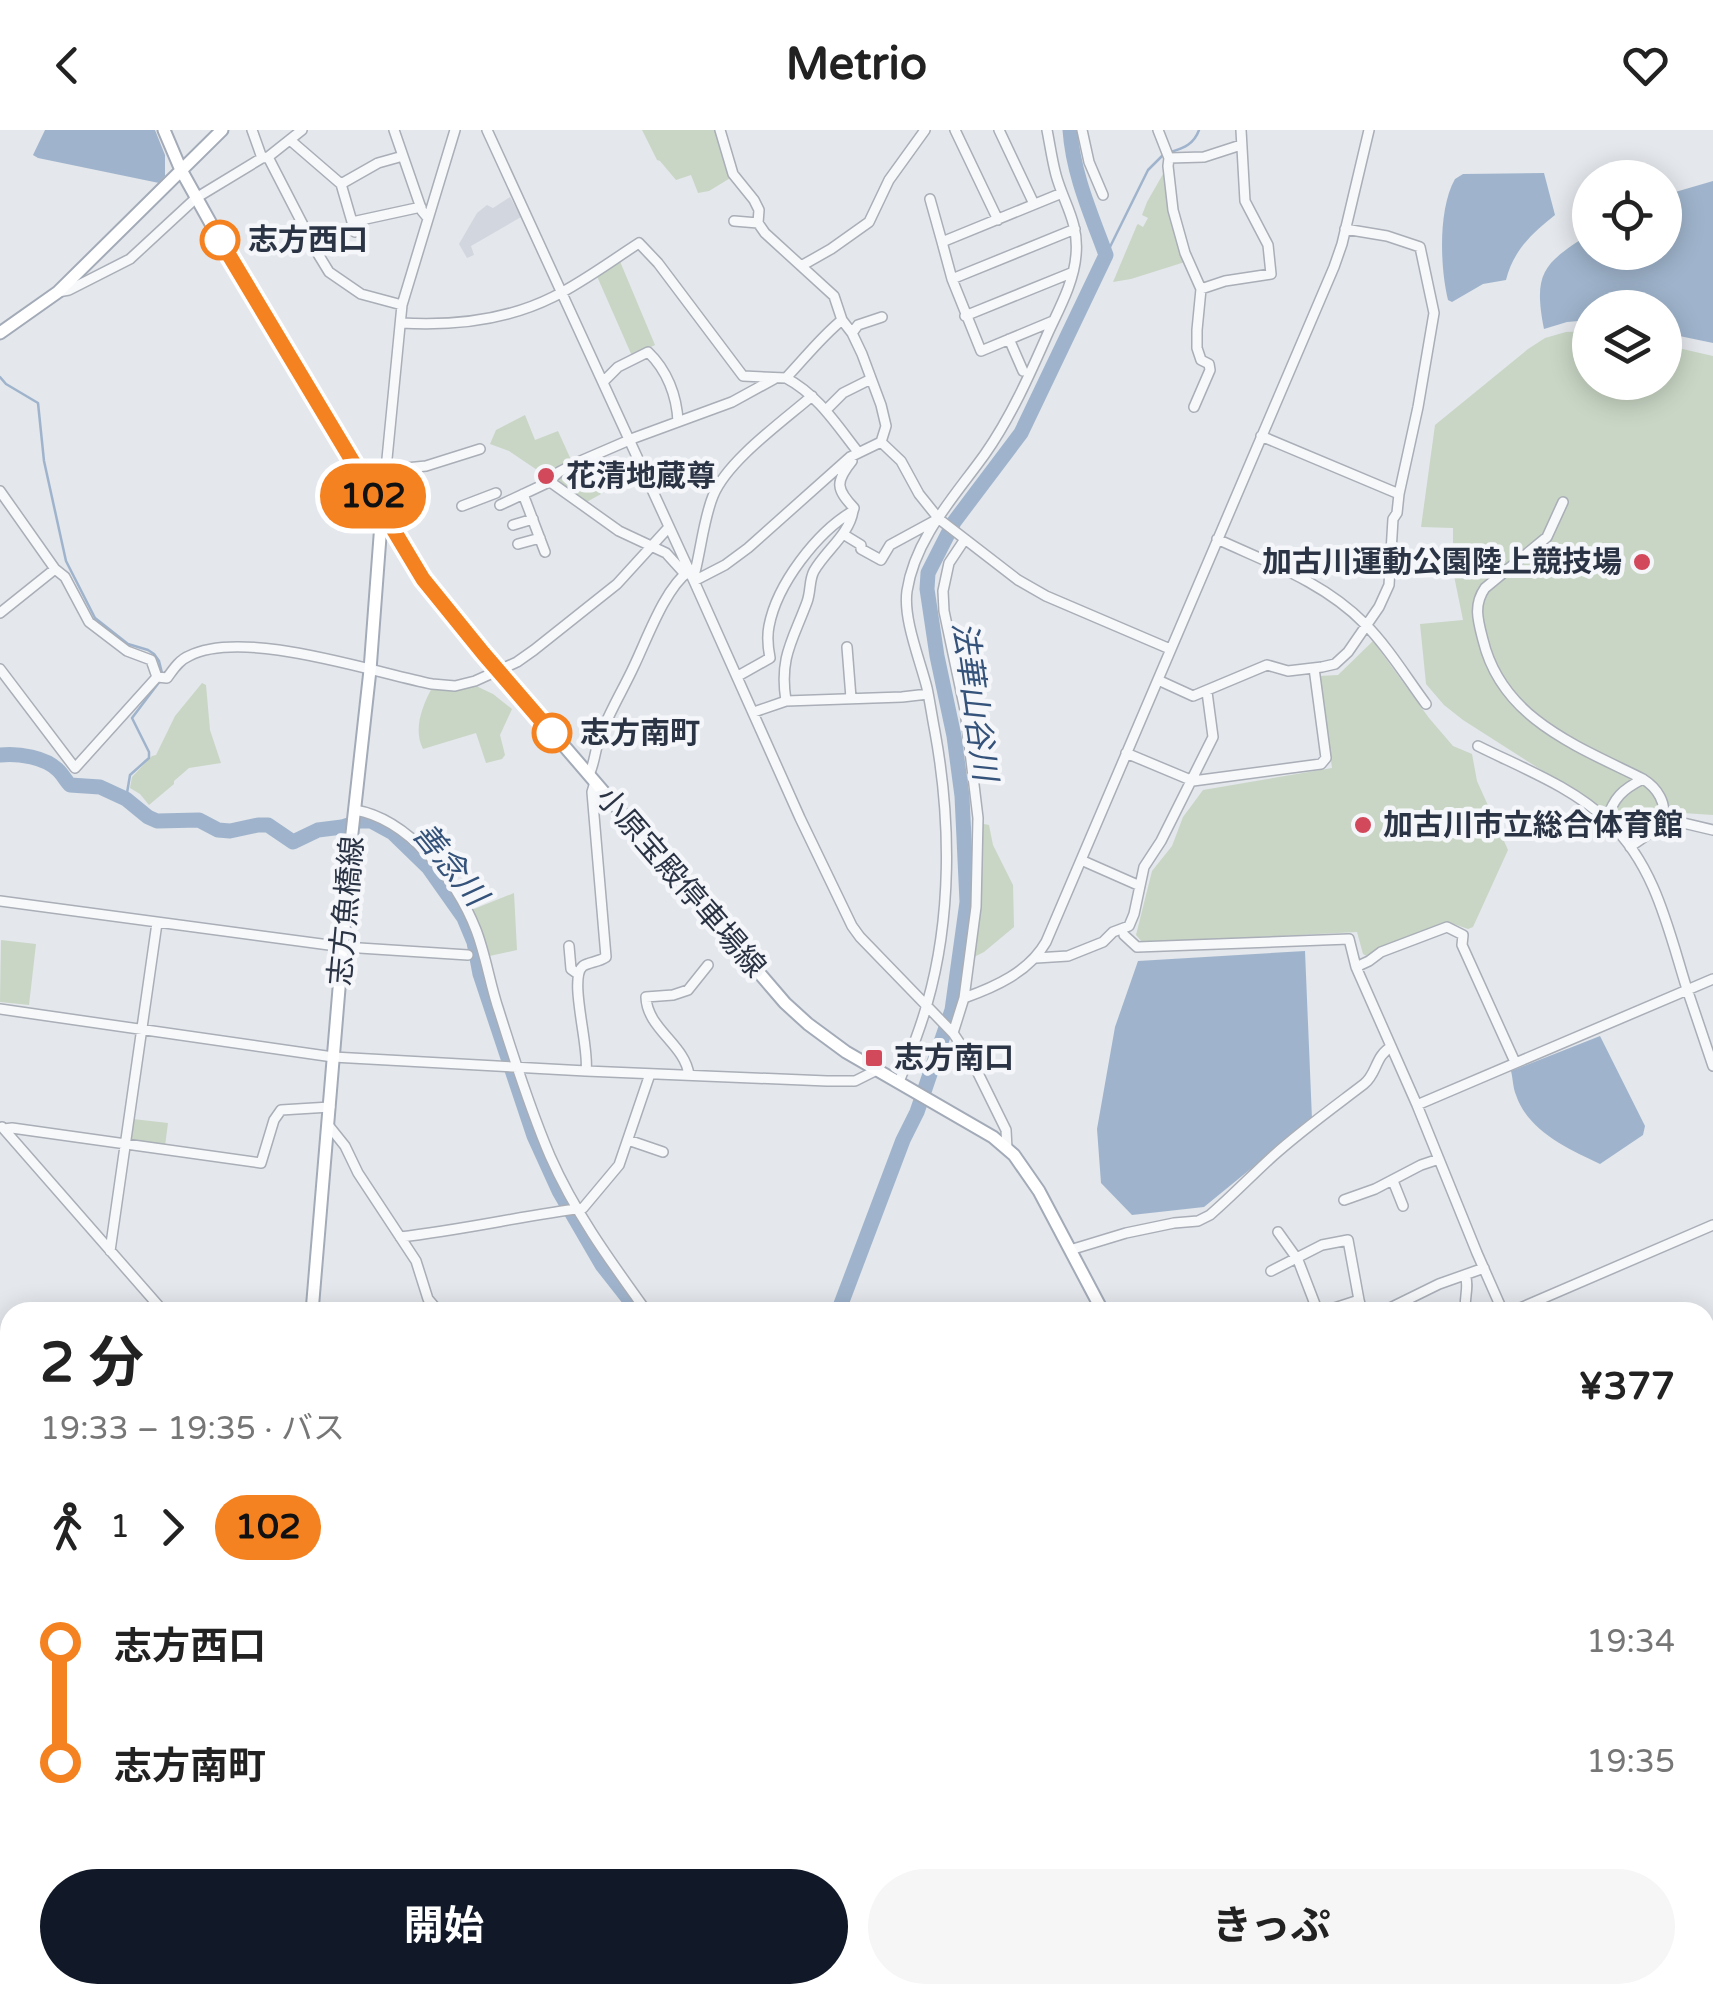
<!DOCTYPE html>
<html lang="ja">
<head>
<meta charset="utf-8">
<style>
	body { margin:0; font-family:"Varela Round","Noto Sans JP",sans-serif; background:#f6f6f6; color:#222; height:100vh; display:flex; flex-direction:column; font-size:38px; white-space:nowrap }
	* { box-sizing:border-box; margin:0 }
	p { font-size:32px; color:#767676 }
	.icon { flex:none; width:55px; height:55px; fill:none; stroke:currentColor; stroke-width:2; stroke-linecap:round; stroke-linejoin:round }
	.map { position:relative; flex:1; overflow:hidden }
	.sheet { position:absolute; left:0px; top:1172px; width:1715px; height:702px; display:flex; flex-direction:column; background:#fff; border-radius:30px 30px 0 0; box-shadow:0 5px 25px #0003 }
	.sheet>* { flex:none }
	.badge { padding:0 20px; border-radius:32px; font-size:35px; line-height:65px }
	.buttons { position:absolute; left:1572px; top:30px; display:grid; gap:20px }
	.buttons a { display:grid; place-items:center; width:110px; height:110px; border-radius:50%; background:#fff; box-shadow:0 5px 25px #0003; font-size:50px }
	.map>.badge { position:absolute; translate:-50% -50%; box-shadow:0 0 0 5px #fff }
	.legs { display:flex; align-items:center; gap:15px; height:110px; padding:0 40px; font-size:32px }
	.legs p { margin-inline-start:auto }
	.headline { display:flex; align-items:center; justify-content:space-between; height:170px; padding:0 40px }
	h1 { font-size:55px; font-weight:700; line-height:75px }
	.action { display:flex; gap:20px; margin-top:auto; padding:20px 40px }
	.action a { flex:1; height:115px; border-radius:60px; background:#111827; color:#fff; font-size:40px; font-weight:700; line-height:115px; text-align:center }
	.action a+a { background:#f6f6f6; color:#222 }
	ul { padding:0 40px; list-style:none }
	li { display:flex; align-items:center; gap:35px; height:120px; font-size:38px }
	li i { display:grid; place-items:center; width:15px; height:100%; margin:0 12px; background:currentColor }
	li i::after { content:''; width:25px; height:25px; margin:-12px; border:8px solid; border-radius:50%; background:#fff }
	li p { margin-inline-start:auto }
	li:first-child i { background:linear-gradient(#0000 50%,currentColor 0) }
	li:last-child i { background:linear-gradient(currentColor 50%,#0000 0) }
	header { display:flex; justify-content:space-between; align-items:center; height:130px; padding:0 40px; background:#fff; font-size:45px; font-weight:700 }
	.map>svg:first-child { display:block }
	.built { fill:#d2d6de }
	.green { fill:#c9d6c5 }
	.water { fill:#9fb4cc }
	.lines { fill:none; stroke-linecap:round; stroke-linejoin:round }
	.stream { stroke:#9fb4cc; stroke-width:2.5 }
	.river { stroke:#9fb4cc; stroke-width:15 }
	.minor-casing { stroke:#a9aeb7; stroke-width:12 }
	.major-casing { stroke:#a3abb8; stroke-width:15 }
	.minor { stroke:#f7f8fa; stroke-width:9 }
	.major { stroke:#fff; stroke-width:11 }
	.line-1-casing { stroke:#fff; stroke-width:22 }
	.line-1 { stroke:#f58220; stroke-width:15 }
	.stop-1-dot { fill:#fff; stroke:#f58220; stroke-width:5 }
	.poi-dot { fill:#d1495b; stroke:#f4f6f9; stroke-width:4 }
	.labels { text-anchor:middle; stroke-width:9; stroke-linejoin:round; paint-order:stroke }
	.stop-label { font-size:30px; font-weight:bold; fill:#2b3445; stroke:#f4f6f9; text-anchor:start }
	.poi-label { font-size:30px; font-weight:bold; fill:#2b3445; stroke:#f4f6f9; text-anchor:start }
	.street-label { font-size:30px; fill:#2b3445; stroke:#f4f6f9 }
	.water-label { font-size:32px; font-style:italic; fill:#34527a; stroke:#f4f6f9 }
</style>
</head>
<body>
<header><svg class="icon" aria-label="back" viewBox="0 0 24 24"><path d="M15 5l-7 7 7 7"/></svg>Metrio<svg class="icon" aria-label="heart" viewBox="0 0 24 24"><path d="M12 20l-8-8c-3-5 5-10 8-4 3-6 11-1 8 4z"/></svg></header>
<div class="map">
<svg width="1713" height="1874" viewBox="0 0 1713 1874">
	<rect width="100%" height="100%" fill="#e4e7ec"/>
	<path class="built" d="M510,67L521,87L471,116L474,125L467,128L459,114L477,83L487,75L493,78Z"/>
	<path class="green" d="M642,0H717L732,47L709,61L698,63L691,45L676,50L660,31L657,30Z
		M1163,44H1165L1188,131L1131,149L1113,152L1137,95L1138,94L1143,97L1148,88L1142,85L1147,72Z
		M619,129L655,215L632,226L596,144Z
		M1590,201V252H1665V215L1713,226V685L1683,683L1625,698L1599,677L1463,590L1444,575L1426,554L1420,494L1463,490L1453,441V398L1421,397L1435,295L1528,219L1545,208L1566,202Z
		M525,285L535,310L558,301L572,332L551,344L545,341L540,342L509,321L490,314L496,300Z
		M584,332L601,364L583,374L553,351V348Z
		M1373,511L1429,588L1453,616L1472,624L1477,651L1508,720L1473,797L1468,799L1448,792L1379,819L1368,827L1363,824L1357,802L1143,813L1136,805L1152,741L1172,716L1183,687L1203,660L1332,638L1319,546L1338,545Z
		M202,553L206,555L210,600L221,633L189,638L174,651V654L149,675L140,664L130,658L132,647L152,626L156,625L175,586Z
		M474,555L493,564L512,579L500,605L505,625L502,629L486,633L476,603L423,619C413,600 422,576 432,558L463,559Z
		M984,694L989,695L993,715L1013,755L1014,797L984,822L972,828L980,697Z
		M514,763L517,820L485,827L469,781Z
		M1,810L36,814L29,875L0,872Z
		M133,989L168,993L165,1016L131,1011L129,1008Z"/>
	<path class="water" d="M45,0H155L165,25V46L159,53L38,28L33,25Z
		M1544,43L1555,85C1532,103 1513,121 1506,150L1483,154L1452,172L1448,170C1440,137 1438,79 1455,49L1463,44Z
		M1713,51V213L1665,203V178H1590V190L1567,192L1544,199C1533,143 1543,133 1590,104V122H1665V65Z
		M1305,821L1312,989L1204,1077L1132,1085L1101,1053L1097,999L1115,897L1138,831Z
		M1600,906L1645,996L1643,1005L1600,1034C1568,1019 1528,1001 1516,965C1513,958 1513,949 1511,941Z"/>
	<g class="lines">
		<path class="stream" d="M1171,22C1184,18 1194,14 1199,0
			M1106,125L1148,40L1163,25
			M0,247L6,254L38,273L44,331L66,431L95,488L128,514L148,520L154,524L159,531L162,543
			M126,669L130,645L149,628V622L132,588L160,551
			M0,1725L10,1730
			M282,1865L300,1874
			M1072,1865L1074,1874
			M1295,1865L1297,1874"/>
		<path class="river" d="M0,625C18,623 46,627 59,641C63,645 66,651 70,655L100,657L126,669L148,687L157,691L199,690L218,700L230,701L258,695H268L293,712L318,700L342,697L360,691H371L393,703L428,737L464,788L474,812L480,844L534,1006L559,1061L602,1135L639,1182
			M838,1182L903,1010L917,982L952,880L967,772L962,666L954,606L937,526L927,459L928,443L954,392L1021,303L1106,125C1091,84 1073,44 1070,0
			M818,1865L820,1874"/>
		<defs>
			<path id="minor" d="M252,0L262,28
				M394,0L422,81L427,87
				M487,0L694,451L800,688L852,796L860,807L953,903L973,933L1006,1000L1007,1019
				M955,0L998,90
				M999,0L1034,74
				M1082,0L1089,32L1103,65
				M1158,0L1169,28L1168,36L1173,80L1185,123L1201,159L1225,151L1271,144L1268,115L1245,71L1241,0
				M290,10L341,54L355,102
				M268,27L318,124L329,142L361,164L402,175
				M1169,28L1204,27L1241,15
				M341,54L378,33L403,26
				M930,69L942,112
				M734,91L758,93
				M352,92L421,77
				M801,136L831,119L869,92L889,50L925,0
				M952,149L1075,99
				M58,162L69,160L130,129L196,68L262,28L268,27L302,0
				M965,186L1071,143
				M1053,191L981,221L952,149L942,112L1062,63
				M401,193C452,196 507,190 553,167C583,152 611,131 639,113L658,133L743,246L786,248C818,265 836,294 858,322
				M852,203L858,195L882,187
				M1009,209L1023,241
				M786,248C805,228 821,207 842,190
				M603,252L618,237L648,222C667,240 677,266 678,292
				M1194,277L1210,240L1209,234L1201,230L1197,218V200L1201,159
				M826,280L843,263L871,249
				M1261,306L1399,364
				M881,312L901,331L919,364L939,389L1018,450L1046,466L1170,519
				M386,340L426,336L480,319
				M549,351L619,401L666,423L685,444
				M0,361L55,439L65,447L89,492L127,521L151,530L157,547
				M523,364L545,422
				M1563,372L1547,407L1485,458C1473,475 1478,491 1483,510C1502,589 1577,616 1643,649C1656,657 1669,674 1661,690C1656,701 1639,710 1630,717
				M500,375L547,353L559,342L576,333L634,308L732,272L774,249
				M462,376L496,363
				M382,380L402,175L455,0
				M346,388L374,394L381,393
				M513,395L533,389
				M843,404L861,415V419L881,430L890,415L936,390
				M1217,409C1269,433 1324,452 1365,494C1388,517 1406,547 1426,574
				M518,414L540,408
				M691,445L695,442C701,418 704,388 713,366C727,331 783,291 812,266
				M694,451L725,435L748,418L850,327L881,312L886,296L881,275L862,224L852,203L842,190L834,166L765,103L758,93L759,80L754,70L733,44L720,0
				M0,483L55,439
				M847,517L851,568
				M0,539L75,638L157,547L167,548C173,540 179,530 189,526C243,498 372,542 432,554L455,556L475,551L517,532L534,520L617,454L669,397
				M738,546L770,528C768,518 767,506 769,496C777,454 817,402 853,381L854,378C836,359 835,352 852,331
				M1158,550L1193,566L1267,535L1288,541L1322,537L1335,534L1348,522L1379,477L1389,455L1393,389L1397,383L1399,364L1418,277L1434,183L1420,117L1387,106L1345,99
				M786,571C779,527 793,510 807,472C811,461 809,450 814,441C826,420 849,405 853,381
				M754,582L786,571L902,567L928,564
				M1478,616C1522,638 1573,657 1609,692C1655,736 1668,798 1686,856C1695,883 1704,910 1713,936
				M1126,623L1193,651L1321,634L1326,628L1314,538
				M589,645C595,632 595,619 600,607C609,582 623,560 634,536C647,509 665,458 689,441
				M355,680C409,689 457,751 476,800C486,826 490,855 499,881C514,929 530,979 550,1026C575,1083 611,1132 647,1182
				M1662,688L1713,700
				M1607,690C1613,668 1623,659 1643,649
				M1081,730L1140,756
				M0,771L344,817L468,825
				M1124,805L1137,817L1349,809L1356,837
				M569,816L571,839L578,844
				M1036,828L1068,826L1103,812L1113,802L1129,796L1134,784L1144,737L1161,711L1213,607L1207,562
				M964,868L976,777L978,688L965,580L944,481L943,461L949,433L965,409
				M0,879L333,927L586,941L827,951H855L877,940
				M953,903L964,868C995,857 1029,842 1046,812L1334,137L1342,114L1369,0
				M586,941C590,918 568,848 583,836C589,832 599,832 606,827L592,662L595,652
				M689,945C685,914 647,899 646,867L673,865L688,860L708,835
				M899,952C909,926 920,901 927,874C952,787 951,690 935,602C932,587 930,572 927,558C920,530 903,489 907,461C915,408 955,366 985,324C1011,287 1030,244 1048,203C1059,179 1074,152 1076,125C1079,92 1064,74 1056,45C1052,30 1050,15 1047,0
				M1417,975L1713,849
				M329,996L345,1016L358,1043L416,1131L428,1169L439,1182
				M2,997L164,1182
				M4,999L12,998L261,1033L274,990L281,980L330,977
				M628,1010L663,1022
				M1393,1051L1403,1076
				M1344,1070L1375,1059L1421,1035L1439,1029
				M1278,1102L1298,1130L1318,1182
				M400,1107C462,1100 522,1086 583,1078L619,1035L650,944
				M1070,1120L1126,1103L1174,1093L1198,1091L1210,1085C1232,1066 1252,1045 1273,1026C1302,1000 1334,977 1364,954C1377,944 1375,926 1391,917
				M110,1121L157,793
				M1271,1141L1322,1115L1348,1110L1359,1170
				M1465,1145C1470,1156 1463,1170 1466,1182
				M1322,1182L1359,1170L1362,1182
				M1382,1182L1439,1154L1484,1138
				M1503,1182L1477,1123L1417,975L1356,837L1369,831L1381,822L1447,797L1463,805L1462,815L1515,932
				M1511,1182L1713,1095
				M1705,1371L1713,1369
				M0,1376L10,1378
				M1705,1400L1713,1408
				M1705,1439L1713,1425
				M1705,1451L1713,1445
				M0,1569L10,1574
				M1705,1658L1713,1656
				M0,1679L10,1660
				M0,1714L10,1719
				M1705,1821L1713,1845
				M297,1865L314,1874
				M564,1865L565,1874
				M958,1865L960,1874
				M1182,1865L1184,1874
				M66,1874L71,1865
				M388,1874L392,1865"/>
			<path id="major" d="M164,0L181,40L230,128L401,415L423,449L449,482L785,873L808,894L846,922L993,1007L1014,1025L1039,1061L1103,1182
				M0,203L58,162L222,0
				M312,1182L352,703L370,540L382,380
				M431,1865L434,1874
				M1412,1865L1415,1874"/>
		</defs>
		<use href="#minor" class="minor-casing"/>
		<use href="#major" class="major-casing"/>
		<use href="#minor" class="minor"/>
		<use href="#major" class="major"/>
	</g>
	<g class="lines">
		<defs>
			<path id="line-1" d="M220,110L423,449L483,523L552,603"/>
		</defs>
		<use href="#line-1" class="line-1-casing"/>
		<use href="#line-1" class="line-1"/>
	</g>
	<g class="stop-1-dot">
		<circle cx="220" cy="110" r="18"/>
		<circle cx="552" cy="603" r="18"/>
	</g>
	<g class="poi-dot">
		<circle cx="546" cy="346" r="10"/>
		<circle cx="1642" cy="432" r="10"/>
		<circle cx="1363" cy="695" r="10"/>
		<rect x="864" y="918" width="20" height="20" rx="5"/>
	</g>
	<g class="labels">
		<g class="stop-label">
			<text x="248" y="120">志方西口</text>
			<text x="580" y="613">志方南町</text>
		</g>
		<g class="poi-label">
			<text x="566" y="356">花清地蔵尊</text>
			<text x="1622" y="442" text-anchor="end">加古川運動公園陸上競技場</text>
			<text x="1383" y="705">加古川市立総合体育館</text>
			<text x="894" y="938">志方南口</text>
		</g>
		<g class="street-label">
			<text transform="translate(681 752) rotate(49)" y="10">小原宝殿停車場線</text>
			<text transform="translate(346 781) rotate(-85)" y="10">志方魚橋線</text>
		</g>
		<g class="water-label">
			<text transform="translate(975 571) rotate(82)" y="11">法華山谷川</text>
			<text transform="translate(450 734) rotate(51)" y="11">善念川</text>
		</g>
	</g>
</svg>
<div class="buttons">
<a><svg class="icon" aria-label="locate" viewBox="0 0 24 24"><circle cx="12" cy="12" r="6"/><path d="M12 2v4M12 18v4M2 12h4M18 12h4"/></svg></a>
<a><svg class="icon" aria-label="layers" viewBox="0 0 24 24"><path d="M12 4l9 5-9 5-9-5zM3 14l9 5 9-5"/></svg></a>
</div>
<b class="badge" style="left:373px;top:366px;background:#f58220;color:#111">102</b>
<section class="sheet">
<div class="headline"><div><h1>2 分</h1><p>19:33 – 19:35 · バス</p></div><b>¥377</b></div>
<div class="legs"><svg class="icon" aria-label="walk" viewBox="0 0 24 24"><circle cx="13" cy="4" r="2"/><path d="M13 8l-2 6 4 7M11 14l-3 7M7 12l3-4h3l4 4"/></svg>1<svg class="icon" aria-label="forward" viewBox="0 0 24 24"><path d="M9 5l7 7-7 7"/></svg><b class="badge" style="background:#f58220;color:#111">102</b></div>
<ul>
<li><i style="color:#f58220"></i><b>志方西口</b><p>19:34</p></li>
<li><i style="color:#f58220"></i><b>志方南町</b><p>19:35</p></li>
</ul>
<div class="action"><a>開始</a><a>きっぷ</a></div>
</section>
</div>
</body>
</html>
